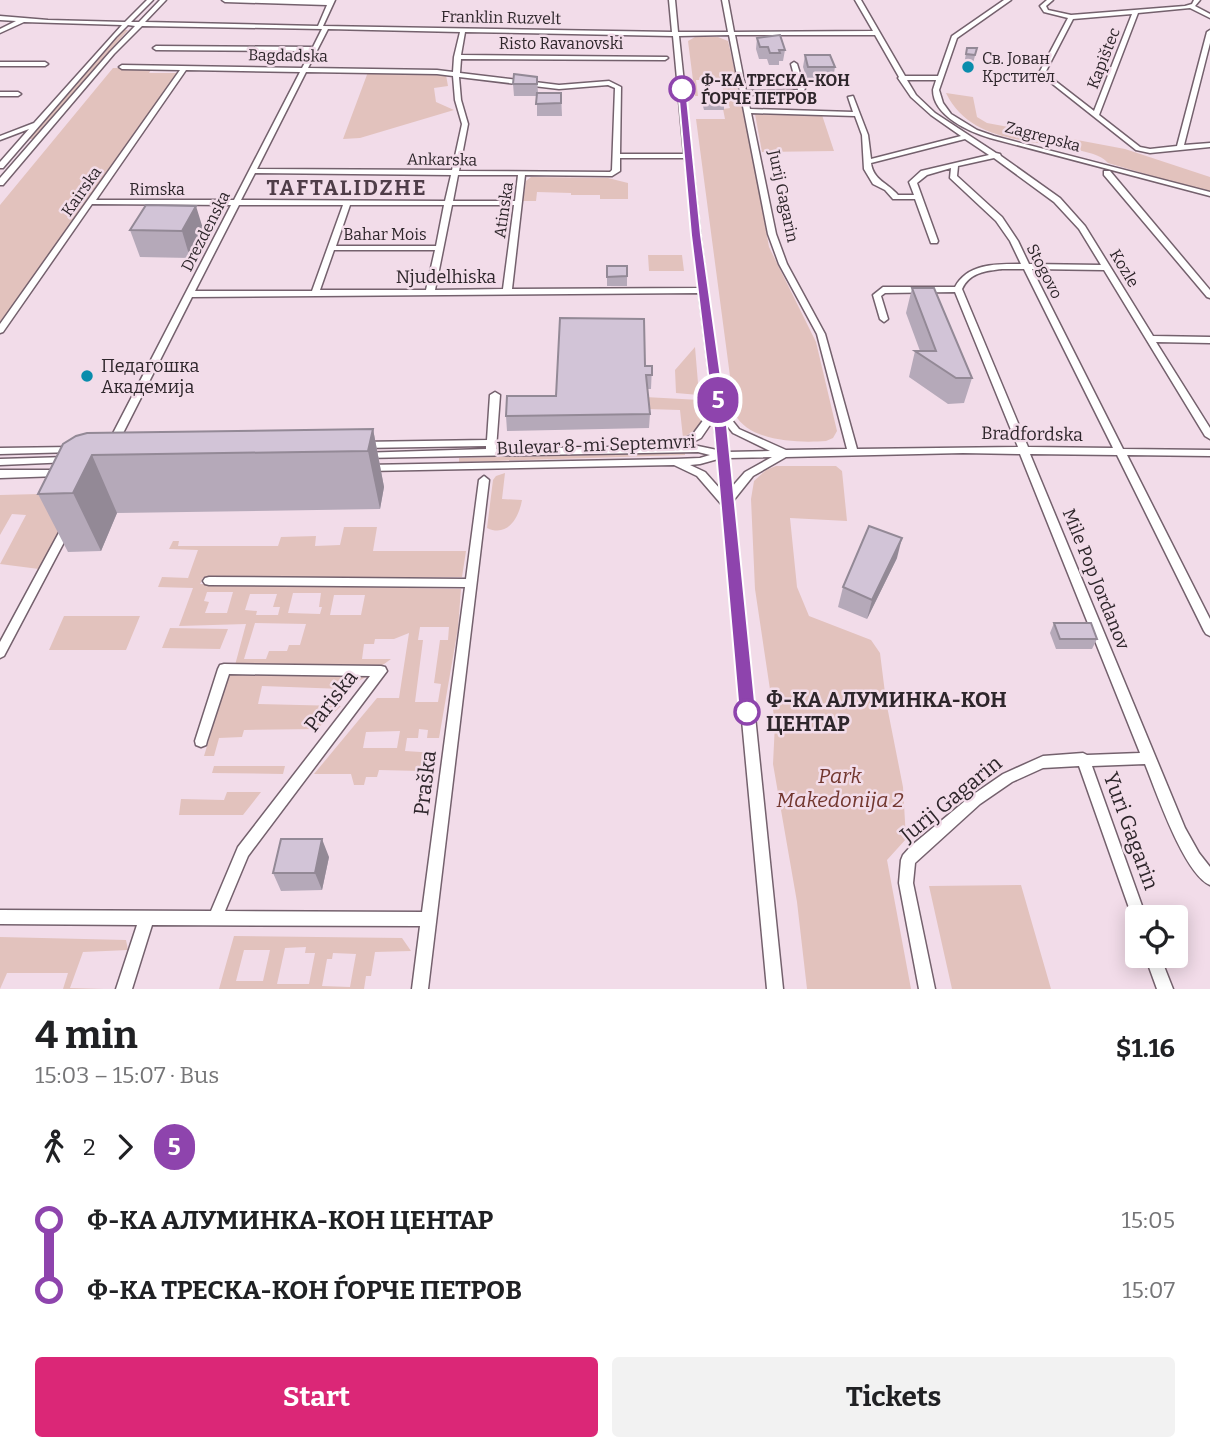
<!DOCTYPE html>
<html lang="en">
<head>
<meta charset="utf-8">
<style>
	body { margin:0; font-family:Bitter,serif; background:#f2f2f2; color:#202124; height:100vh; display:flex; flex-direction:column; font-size:26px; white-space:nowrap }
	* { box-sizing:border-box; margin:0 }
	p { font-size:23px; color:#757577 }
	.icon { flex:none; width:38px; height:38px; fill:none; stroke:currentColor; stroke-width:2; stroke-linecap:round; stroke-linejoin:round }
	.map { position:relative; height:989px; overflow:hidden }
	.drawer { display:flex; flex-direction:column; background:#fff; flex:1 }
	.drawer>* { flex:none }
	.badge { padding:0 14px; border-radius:23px; font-size:24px; line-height:46px }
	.tools { position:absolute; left:1125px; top:905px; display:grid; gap:14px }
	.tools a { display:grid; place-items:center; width:63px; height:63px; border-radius:7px; background:#fff; box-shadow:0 4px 18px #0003; font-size:35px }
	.map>.badge { position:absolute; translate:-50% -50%; box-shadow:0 0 0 4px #fff }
	.legs { display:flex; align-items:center; gap:10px; height:77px; padding:0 35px; font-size:23px }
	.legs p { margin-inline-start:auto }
	.summary { display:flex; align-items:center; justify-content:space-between; height:119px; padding:0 35px }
	h1 { font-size:38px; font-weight:700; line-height:52px }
	.action { display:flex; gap:14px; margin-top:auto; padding:14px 35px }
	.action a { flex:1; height:80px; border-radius:7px; background:#db2777; color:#fff; font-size:28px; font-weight:700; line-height:80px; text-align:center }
	.action a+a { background:#f2f2f2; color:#202124 }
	ul { padding:0 35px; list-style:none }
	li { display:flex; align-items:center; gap:24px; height:70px; font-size:26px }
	li i { display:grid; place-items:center; width:10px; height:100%; margin:0 9px; background:currentColor }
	li i::after { content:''; width:18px; height:18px; margin:-9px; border:5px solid; border-radius:50%; background:#fff }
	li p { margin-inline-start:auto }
	li:first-child i { background:linear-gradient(#0000 50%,currentColor 0) }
	li:last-child i { background:linear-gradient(currentColor 50%,#0000 0) }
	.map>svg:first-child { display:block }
	.green { fill:#e2c2bd; fill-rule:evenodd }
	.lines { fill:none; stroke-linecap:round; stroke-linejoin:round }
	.minor-casing { stroke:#74616d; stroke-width:3 }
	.minor { fill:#fff; fill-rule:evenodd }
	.wall { fill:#b5a9b9 }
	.shaded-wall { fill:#938996 }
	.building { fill:#d2c4d7; stroke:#938996; stroke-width:2 }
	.line-1 { fill:#8e44ad; stroke:#fff; stroke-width:2 }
	.poi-dot { fill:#0a8cac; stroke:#f2dce9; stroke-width:2.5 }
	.stop-1-dot { fill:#fff; stroke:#8e44ad; stroke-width:3.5 }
	.labels { text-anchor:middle; stroke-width:5; stroke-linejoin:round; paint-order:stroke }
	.far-street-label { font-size:16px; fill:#2e262b; stroke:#f2dce9 }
	.far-poi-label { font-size:16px; fill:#2e262b; stroke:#f2dce9; text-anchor:start }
	.far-stop-label { font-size:16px; font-weight:bold; fill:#2e262b; stroke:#f2dce9; text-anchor:start }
	.street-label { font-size:18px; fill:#2e262b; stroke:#f2dce9 }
	.poi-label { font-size:18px; fill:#2e262b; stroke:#f2dce9; text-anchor:start }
	.far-district-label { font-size:21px; font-weight:bold; letter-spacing:2px; fill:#4f3d48; stroke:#f2dce9 }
	.near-stop-label { font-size:21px; font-weight:bold; fill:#2e262b; stroke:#f2dce9; text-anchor:start }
	.near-street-label { font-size:21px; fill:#2e262b; stroke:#f2dce9 }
	.near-park-label { font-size:21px; font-style:italic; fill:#72372f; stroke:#f2dce9 }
</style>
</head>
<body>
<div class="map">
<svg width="1210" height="989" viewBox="0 0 1210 989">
	<rect width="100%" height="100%" fill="#f2dce9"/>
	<path class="green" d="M124,30H128L33,139H28Z
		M695,37H718L728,41L740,93H723V82H731V80H696L698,96H695L688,41Z
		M113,68H152L149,73H177L0,323V205Z
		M368,72L446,75L448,86L434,88L436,102L454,110L360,138L343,139Z
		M946,93L973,97L977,117L987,123L1125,149L1210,177V193L1108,163C1101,154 1085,152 1074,149C1027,139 970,142 946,93Z
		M721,98L743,100L769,247L816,342L837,431L833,438L826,441C799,443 749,442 735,414L696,119H725L723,109L730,108L727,100Z
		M755,114L822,115L834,151L762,152Z
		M531,177L608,178L628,183V199H600V195H571V193L537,192L536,201H523L526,181Z
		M648,255H682L684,271H649Z
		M695,347L699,395L676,393L675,370Z
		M645,397L700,400L701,422L695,430L683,438L680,410L646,409Z
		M685,453V455L459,462V458Z
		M776,466H836L842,471L847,521L790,518L797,587L809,616L871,640L880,653L886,701L903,787L906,839L887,860L911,989H807L797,902L773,764L775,723L755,589L751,499L754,481L766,470Z
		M505,473L502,499L522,500C519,517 508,538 487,528L493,480L496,476Z
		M79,493L39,569L0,564L26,515L12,514L0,535V495Z
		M344,527H377L373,551H466L462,577L203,578L200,584L461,589L458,628L439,738H427L428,730L419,729L418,738H407L405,751L436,753L433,785H420L421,771L379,770L377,777H366L364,785H354L351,774H314L377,698H399L409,633L394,639H375L374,644H364L362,659H391L380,667L234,669L246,624L179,626L193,588L158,587L162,577L188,578L198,550L169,549L173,541H179L178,546H278L281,537L316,536L315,546L340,545ZM207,592H233L227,613H205L209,602L204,601ZM293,593H321L319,607H322L320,614L288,613ZM250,594H277L273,607H280L278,615H256L257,611L245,610ZM334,595H365L361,615H330ZM255,623L306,624L300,645H289L287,651H269L266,659H244ZM420,627H449L448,640H440L434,683L441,684L438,702H415L423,640H418ZM400,731L397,748H363L366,732Z
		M64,616H140L126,650H49Z
		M170,628L228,629L220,649L162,648Z
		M229,674L368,676L343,689L262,686L258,704L341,706L317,729L244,730L242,737L219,738L214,756H204Z
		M214,766H285L283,774L212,773Z
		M227,792H261L243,815H179L181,799L224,800Z
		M1021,885L1051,989H952L929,886Z
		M234,936L402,938L411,951L375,952L371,976H366L364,989H219ZM306,947L305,953H315L309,984H277L285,948ZM244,950H270L263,981H236ZM333,953L356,954L350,987L322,986L327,959H332Z
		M0,937L126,940L128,950L83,952L70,988L104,989H63L68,973H7L0,989Z"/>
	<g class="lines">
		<defs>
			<path id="minor" d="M147,0H153L131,22H139L160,0H166L145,22L318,26L327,5L225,2L222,0H335L323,26L672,32L669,0H675L678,32H728L722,0H728L734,32L873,31L855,0H861L905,76H938L952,36L1004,0H1011L957,38L939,90L943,103L951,114L977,130L994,136L1210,192V196L990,138C970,132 933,116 933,90C933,89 936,81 936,80H907L916,95L935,113L996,153L1000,154L1001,156L1060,198L1085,226L1153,336L1210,337V343L1156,342L1210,428V439L1205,436L1104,270L1032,269L1123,449L1210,450V456L1127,455L1210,619V636L1206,634L1204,631L1117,455L1030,454L1185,828L1199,853L1210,867V885C1184,874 1156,791 1145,764L1092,766L1146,917H1138V924L1134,922L1079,766L1043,768L1012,782L980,804L915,863L913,883L935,989H919L899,883L901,860L903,855L911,846L971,796L1003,774L1043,756L1083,753L1087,755L1140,753L1020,454L963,453L786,457L753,476L733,501L783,989H767L722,505L697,476L674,465L367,471L362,468L367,465L675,459L700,458L710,455L698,452L363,458L358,455L359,453L486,449V446L361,448L356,445L361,442L487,440L490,395L495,392L500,395L496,449L671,446L693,434L713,407L699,293L192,297L118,443L117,445H109L108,443L231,205L92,204L3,332L0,333V324L180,70L122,69L119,67L122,65L302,68L311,51L156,50L153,48L156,46L313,47L322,29L142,26L114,54L3,185H0V178L110,52L135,26L128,25L116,37L3,168H0V162L29,129L0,140V136L34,123L122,25L24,22L0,33V29L16,21L0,20V16L48,20L125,22ZM328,29L460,32L454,57L453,72L437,70L308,68ZM465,32L673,36L684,154H620L621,87L609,81L559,85L460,73L461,59L665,60L668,58L667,57L461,55ZM729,35L768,234L779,264L817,334L847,449L786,450L739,429L723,409L700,233L679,36ZM735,35H875L899,77L898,78L911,97L931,115L961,136L871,159L868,135L853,96L848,97L853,112L750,109L747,95L800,94L805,89L797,64L794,62L791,64L798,90L746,91ZM186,70L300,72L234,200H96ZM306,72L437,74L453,76L455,100L462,124L452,170L257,169ZM459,77L559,89L608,85L615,88L612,170L610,172L459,171L468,124L461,100ZM751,113L855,116L862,135L864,169L873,184L885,190L893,199H915L931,243H937L938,241L917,183L927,175L951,168L950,178L996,221L1010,241L1021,264C997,264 968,263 955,287H883L873,295L880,319L884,322L888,319L881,296L885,293L955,292L1018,447L857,449L825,334L787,264L776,234ZM965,139L989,155L921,171L909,182L914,195H898C888,183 873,180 871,163ZM620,158H685L699,288L512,289L525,175L612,176L620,171ZM994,158L1054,202L1079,229L1101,265L1029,264L1018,241L1002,217L957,176L958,166ZM255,173L451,175L445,201L241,200ZM458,175H518L515,201H453ZM239,205H343L312,291H195ZM350,205H444L436,246H336ZM452,205H514L503,289L435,290ZM334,250H435L426,290H320ZM1002,269H1024L1113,448L1028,447L962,289C970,272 986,271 1002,269ZM714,419L717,450L698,446H685L701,438ZM725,423L733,433L770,451L727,452ZM772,457L745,472L731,488L728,458ZM718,459L721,490L705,472L690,465L700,464Z
				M1047,0H1053L1046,6L1048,10L1071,15L1185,6L1192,4L1194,0H1200L1195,6L1210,14V18L1190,8L1138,13L1099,115L1140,147L1150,149L1177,146L1207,32L1210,30V43L1184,145L1210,143V147L1150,153L1136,150L1040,74L1039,73L1068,18L1044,12L1040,6ZM1132,14L1094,111L1045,73L1073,19Z
				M0,62H45L48,64L45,66H0Z
				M0,92H18L21,94L18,96H0Z
				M1104,171H1110L1210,290V298L1207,297L1104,175Z
				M72,447L77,450L76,452L0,454V448Z
				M67,457L71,458L72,460L71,462L0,465V459Z
				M0,470H60L65,473L60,476L0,478Z
				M484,476L489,480L428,989H412L420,926L152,925L132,989H116L137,925L0,924V910L211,911L238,847L370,676L229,674L207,741L206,745L201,747L196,745L195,741L218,669L220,665L224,664L381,666L385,667L387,671L248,856L225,911L422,912L465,587L209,585L205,584L203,581L205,578L209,577L466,579L479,480Z
				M67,523L72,527L4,656L0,658V642L62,527Z
				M1145,956H1160L1173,989H1157Z"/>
		</defs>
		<use href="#minor" class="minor-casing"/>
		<use href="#minor" class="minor"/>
	</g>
	<path class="wall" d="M757,38L785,50L783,61H779V65H769L767,59H759L756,49Z
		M967,48H977L971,71L963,70Z
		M805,55L835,67L833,79H807L803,67Z
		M537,77L538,93H561L562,116H537V96H514L513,84Z
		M703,93L724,102V110H704L702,102Z
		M146,205L204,232L190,258L140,257L130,230Z
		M607,266H627V286H607Z
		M912,288L972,378L964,403L948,404L909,377L915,351H920L906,313Z
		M645,366H652L651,389H647L650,414L649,428L507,431L506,416L556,396Z
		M373,429L384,487L380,509L117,513L101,551L68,552L38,494L63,444Z
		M897,558L867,619L838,607L843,587Z
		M1054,623L1097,639L1092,649H1056L1050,633Z
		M329,857L322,890L281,891L273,873Z"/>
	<path class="shaded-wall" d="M196,206L204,232L190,258L182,231Z
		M373,429L384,487L380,509L368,451Z
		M92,455L117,513L101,551L73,493Z
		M902,538L897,558L867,619L872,600Z
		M322,839L329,857L322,890L315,873Z"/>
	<path class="building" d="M780,35L785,50H779L780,53H770L768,47H760L757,38Z
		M967,48H977L975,55L966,54Z
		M805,55H830L835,67H808Z
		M514,74L537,77V84H513Z
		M537,93H561V103L536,104Z
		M703,93H722L724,102H705Z
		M146,205L196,206L182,231L130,230Z
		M607,266H627V276L607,277Z
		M912,288H934L972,378H956L915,351H936Z
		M560,318L644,319L645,366H652V375H646L650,414L506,416L507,396H556Z
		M373,429L368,451L92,455L73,493L38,494L63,444L76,436L87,433Z
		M869,526L902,538L872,600L843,587Z
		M1054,623H1091L1097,639H1060Z
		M281,839H322L315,873H273Z"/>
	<path class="line-1" d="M682,87L686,89L701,235L725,406L756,712L753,717H742L739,712L712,406L691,235L678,89Z"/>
	<g class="poi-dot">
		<circle cx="968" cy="67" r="7"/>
		<circle cx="87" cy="376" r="7"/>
	</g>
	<g class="stop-1-dot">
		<circle cx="682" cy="89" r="12"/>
		<circle cx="747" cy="712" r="12"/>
	</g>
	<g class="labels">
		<g class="far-street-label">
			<text transform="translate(501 17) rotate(1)" y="6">Franklin Ruzvelt</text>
			<text x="561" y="49">Risto Ravanovski</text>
			<text transform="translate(288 55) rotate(1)" y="6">Bagdadska</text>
			<text transform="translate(1103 58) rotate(-69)" y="6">Kapištec</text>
			<text transform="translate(1043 136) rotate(15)" y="6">Zagrepska</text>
			<text transform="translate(442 159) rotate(1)" y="6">Ankarska</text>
			<text x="157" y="195">Rimska</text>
			<text transform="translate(81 191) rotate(-55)" y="6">Kairska</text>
			<text transform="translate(784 196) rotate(78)" y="6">Jurij Gagarin</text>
			<text transform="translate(503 210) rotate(-82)" y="6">Atinska</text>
			<text transform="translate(205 231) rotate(-63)" y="6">Drezdenska</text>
			<text x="385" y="240">Bahar Mois</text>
			<text transform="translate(1125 268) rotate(59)" y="6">Kozle</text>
			<text transform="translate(1045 271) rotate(63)" y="6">Stogovo</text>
		</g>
		<g class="far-poi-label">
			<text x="982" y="64">Св. Јован<tspan x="982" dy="18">Крстител</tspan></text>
		</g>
		<g class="far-stop-label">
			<text x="701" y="86">Ф-КА ТРЕСКА-КОН<tspan x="701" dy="18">ЃОРЧЕ ПЕТРОВ</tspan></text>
		</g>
		<g class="street-label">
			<text x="446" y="283">Njudelhiska</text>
			<text transform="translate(1032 434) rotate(1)" y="6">Bradfordska</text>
			<text transform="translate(596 445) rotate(-2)" y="6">Bulevar 8-mi Septemvri</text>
			<text transform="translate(1096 579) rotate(68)" y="6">Mile Pop Jordanov</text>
		</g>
		<g class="poi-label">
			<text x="101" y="372">Педагошка<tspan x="101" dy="21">Академија</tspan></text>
		</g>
		<g class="far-district-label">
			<text x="347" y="195">TAFTALIDZHE</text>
		</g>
		<g class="near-stop-label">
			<text x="766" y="707">Ф-КА АЛУМИНКА-КОН<tspan x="766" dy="24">ЦЕНТАР</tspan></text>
		</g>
		<g class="near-street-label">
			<text transform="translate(331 701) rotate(-52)" y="7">Pariska</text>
			<text transform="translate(425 783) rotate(-83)" y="7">Praška</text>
			<text transform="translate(951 799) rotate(-39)" y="7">Jurij Gagarin</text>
			<text transform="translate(1131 831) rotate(70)" y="7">Yuri Gagarin</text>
		</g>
		<g class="near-park-label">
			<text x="840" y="783">Park<tspan x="840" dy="24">Makedonija 2</tspan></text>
		</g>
	</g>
</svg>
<div class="tools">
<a><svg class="icon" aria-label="locate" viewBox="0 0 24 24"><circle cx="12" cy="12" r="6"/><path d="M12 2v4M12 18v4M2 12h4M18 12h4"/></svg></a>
</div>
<b class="badge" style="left:718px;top:400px;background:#8e44ad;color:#fff">5</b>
</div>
<section class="drawer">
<div class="summary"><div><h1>4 min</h1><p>15:03 – 15:07 · Bus</p></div><b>$1.16</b></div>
<div class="legs"><svg class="icon" aria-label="walk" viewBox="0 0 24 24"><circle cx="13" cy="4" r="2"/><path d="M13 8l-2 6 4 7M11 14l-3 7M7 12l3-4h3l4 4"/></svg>2<svg class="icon" aria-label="forward" viewBox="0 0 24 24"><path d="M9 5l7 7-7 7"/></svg><b class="badge" style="background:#8e44ad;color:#fff">5</b></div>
<ul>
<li><i style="color:#8e44ad"></i><b>Ф-КА АЛУМИНКА-КОН ЦЕНТАР</b><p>15:05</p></li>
<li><i style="color:#8e44ad"></i><b>Ф-КА ТРЕСКА-КОН ЃОРЧЕ ПЕТРОВ</b><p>15:07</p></li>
</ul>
<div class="action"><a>Start</a><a>Tickets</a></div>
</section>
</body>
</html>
